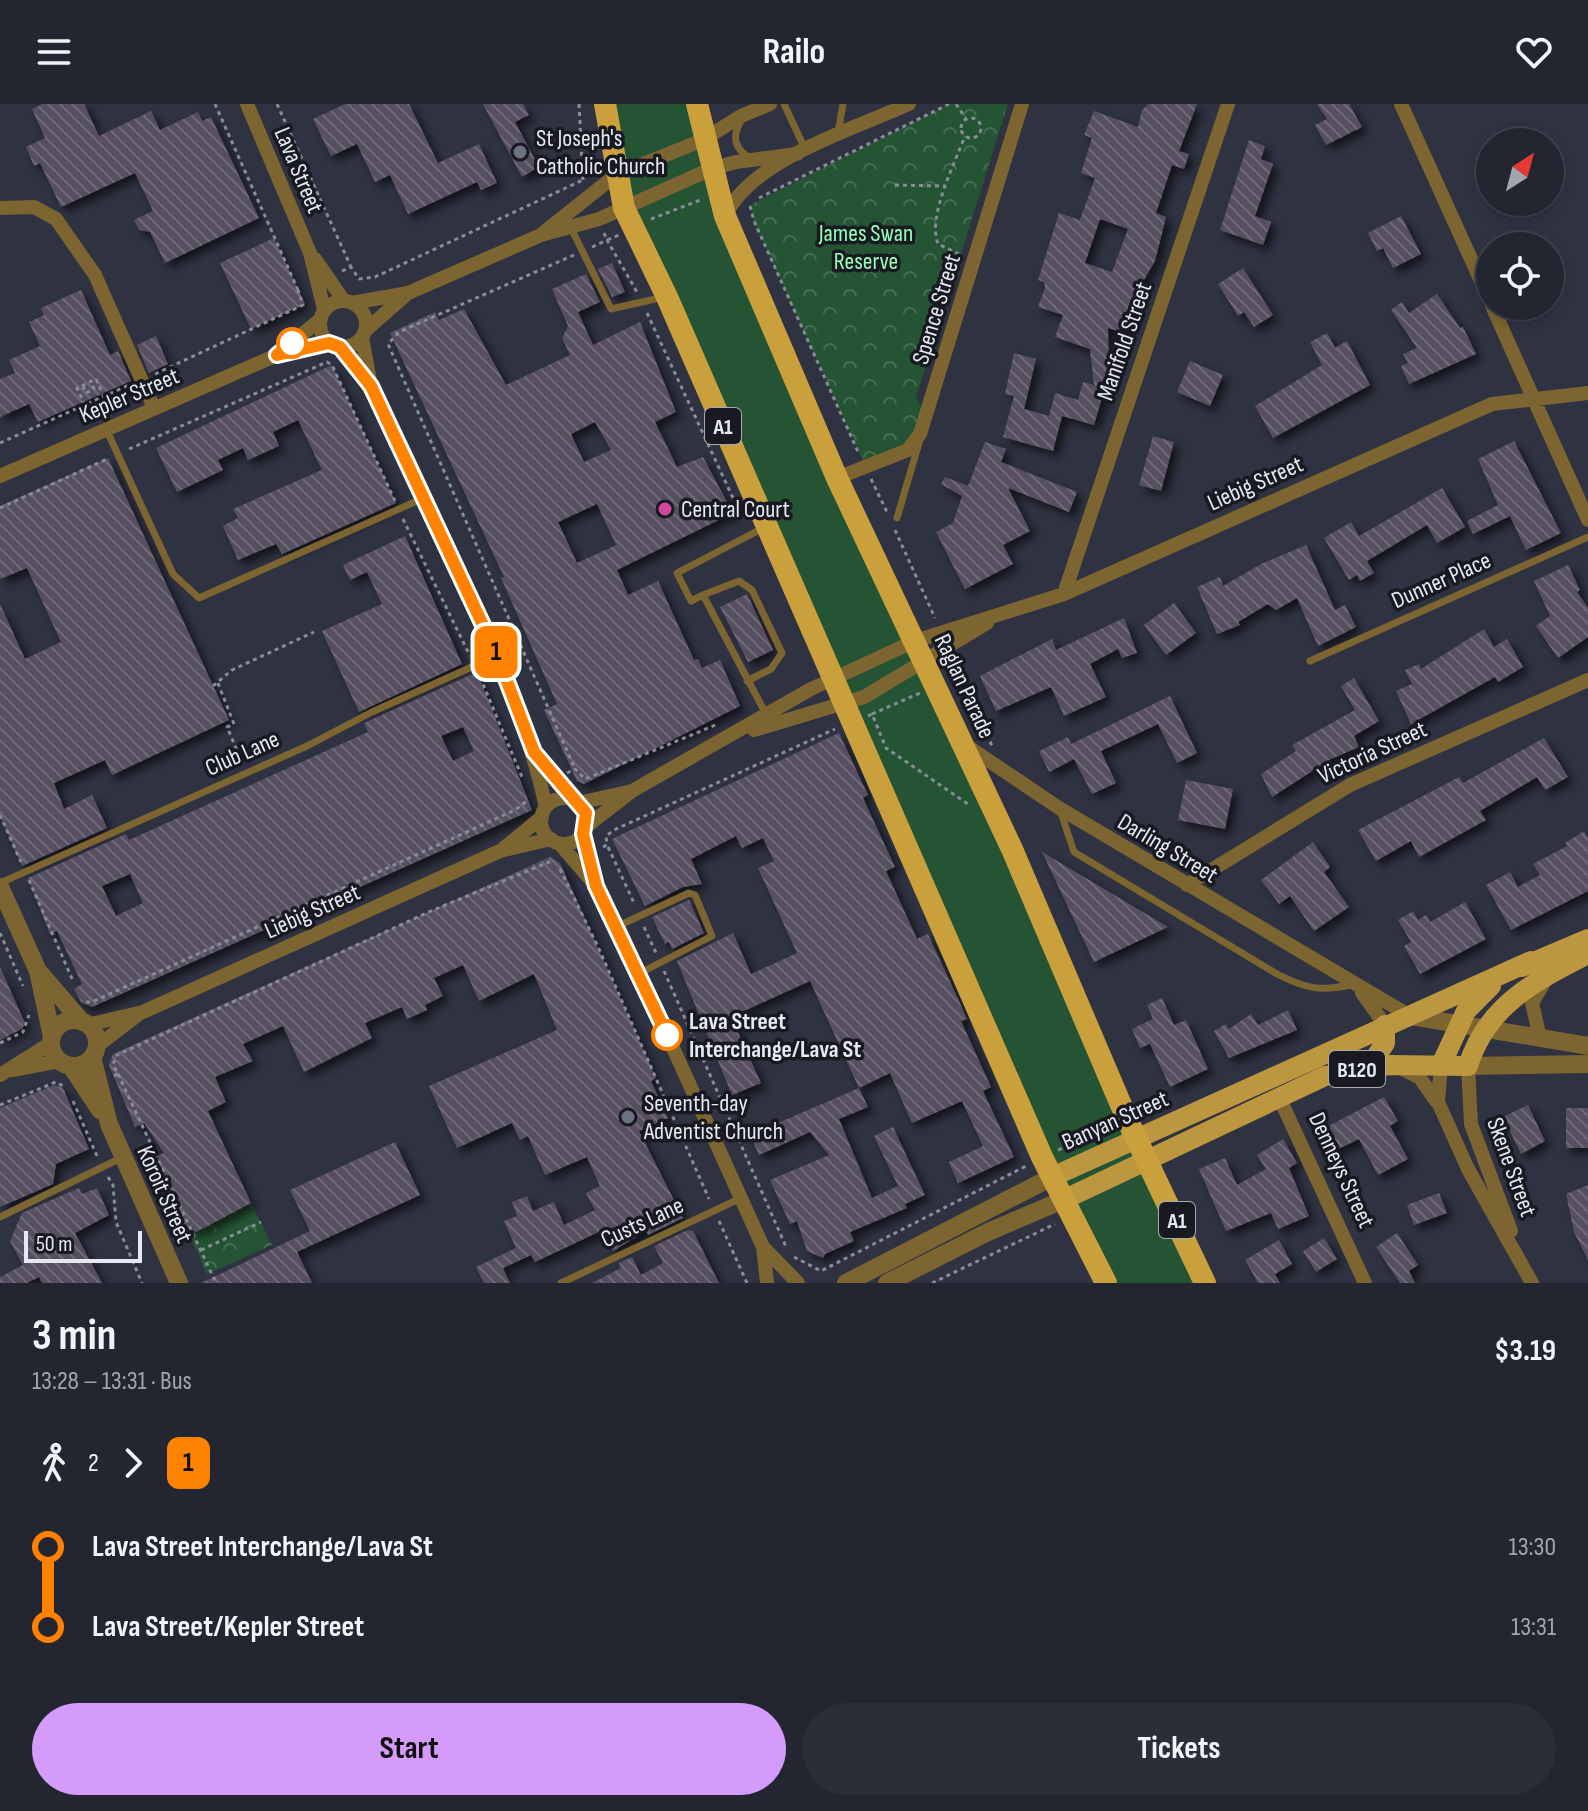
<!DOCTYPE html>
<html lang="en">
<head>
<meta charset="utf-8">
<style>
	body { margin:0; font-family:"Sofia Sans Condensed",sans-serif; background:#2b2e39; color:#f1f3f6; height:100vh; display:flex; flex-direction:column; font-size:30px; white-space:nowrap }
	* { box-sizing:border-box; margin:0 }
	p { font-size:26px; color:#a3a5ab }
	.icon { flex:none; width:44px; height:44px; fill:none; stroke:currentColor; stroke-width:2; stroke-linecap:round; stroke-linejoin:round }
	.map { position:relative; height:1179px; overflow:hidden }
	.sheet { display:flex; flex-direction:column; background:#232631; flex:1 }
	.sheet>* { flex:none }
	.badge { padding:0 16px; border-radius:12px; font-size:28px; line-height:52px }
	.needle { width:52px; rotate:36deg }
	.fabs { position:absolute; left:1476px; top:24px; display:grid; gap:16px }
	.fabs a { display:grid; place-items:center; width:88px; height:88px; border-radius:50%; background:#232631; box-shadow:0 4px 12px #0003,0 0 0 2px #40434d; font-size:40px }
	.scale { position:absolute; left:24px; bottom:20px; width:118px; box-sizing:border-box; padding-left:8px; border:4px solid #e6e8f2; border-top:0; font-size:22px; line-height:28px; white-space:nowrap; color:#e6e8f2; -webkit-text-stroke:6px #191a21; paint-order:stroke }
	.map>.badge { position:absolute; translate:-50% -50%; box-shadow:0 0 0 4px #fff }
	.legs { display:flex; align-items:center; gap:12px; height:88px; padding:0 32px; font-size:26px }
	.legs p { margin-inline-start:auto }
	.overview { display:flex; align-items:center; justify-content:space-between; height:136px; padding:0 32px }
	h1 { font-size:44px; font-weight:700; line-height:60px }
	.primary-button { display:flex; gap:16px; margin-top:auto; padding:16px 32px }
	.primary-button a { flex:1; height:92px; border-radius:48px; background:#d59bfa; color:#111; font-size:32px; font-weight:700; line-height:92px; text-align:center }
	.primary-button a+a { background:#2b2e39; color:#f1f3f6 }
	ul { padding:0 32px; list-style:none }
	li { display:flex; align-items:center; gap:28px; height:80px; font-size:30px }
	li i { display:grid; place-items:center; width:12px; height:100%; margin:0 10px; background:currentColor }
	li i::after { content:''; width:20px; height:20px; margin:-10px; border:6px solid; border-radius:50%; background:#232631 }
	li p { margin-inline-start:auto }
	li:first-child i { background:linear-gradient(#0000 50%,currentColor 0) }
	li:last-child i { background:linear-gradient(currentColor 50%,#0000 0) }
	header { display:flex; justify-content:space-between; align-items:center; height:104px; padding:0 32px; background:#232631; font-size:36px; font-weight:700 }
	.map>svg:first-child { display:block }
	.grass { fill:#255435 }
	.park { fill:url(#park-crowns) }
	.building { fill:url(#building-back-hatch); fill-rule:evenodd; filter:url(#shadow) }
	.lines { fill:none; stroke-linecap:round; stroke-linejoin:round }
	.path { stroke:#898c98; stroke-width:3; stroke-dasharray:4 4; stroke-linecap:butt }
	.service { stroke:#7d6531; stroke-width:7 }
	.minor { stroke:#7d6531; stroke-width:14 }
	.tertiary { stroke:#7d6531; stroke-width:18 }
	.primary { stroke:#bd973f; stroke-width:20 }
	.trunk { stroke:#caa03d; stroke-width:22 }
	.line-1-casing { stroke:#fff; stroke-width:18 }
	.line-1 { stroke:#ff8200; stroke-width:12 }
	.worship-dot { fill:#6b7280; stroke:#191a21; stroke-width:3 }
	.stop-1-dot { fill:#fff; stroke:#ff8200; stroke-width:4 }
	.hotel-dot { fill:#d1479c; stroke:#191a21; stroke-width:3 }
	.labels { text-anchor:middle; stroke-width:7; stroke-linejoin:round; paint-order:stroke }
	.shield { fill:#191a21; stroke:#a8aab3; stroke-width:2 }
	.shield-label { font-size:22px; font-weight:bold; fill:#e6e8f2 }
	.poi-label { font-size:24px; fill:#e6e8f2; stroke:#191a21; text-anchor:start }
	.street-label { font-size:24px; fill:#e6e8f2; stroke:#191a21 }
	.park-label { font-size:24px; fill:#96ffb8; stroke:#191a21 }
	.stop-label { font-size:24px; font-weight:bold; fill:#e6e8f2; stroke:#191a21; text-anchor:start }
</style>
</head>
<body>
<header><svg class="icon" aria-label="menu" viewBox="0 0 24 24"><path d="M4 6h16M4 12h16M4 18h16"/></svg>Railo<svg class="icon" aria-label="heart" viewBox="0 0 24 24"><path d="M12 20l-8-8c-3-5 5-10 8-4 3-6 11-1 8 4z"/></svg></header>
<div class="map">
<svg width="1588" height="1179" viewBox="0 0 1588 1179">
	<defs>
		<pattern id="park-crowns" width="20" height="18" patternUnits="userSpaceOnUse" patternTransform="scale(2)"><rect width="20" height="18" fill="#255435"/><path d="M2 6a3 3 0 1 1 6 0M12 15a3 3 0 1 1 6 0" fill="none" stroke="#456d53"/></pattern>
		<pattern id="building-back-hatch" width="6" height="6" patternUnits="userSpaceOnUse" patternTransform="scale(2)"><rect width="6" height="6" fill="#575061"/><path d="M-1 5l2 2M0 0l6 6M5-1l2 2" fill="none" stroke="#6f6978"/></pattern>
		<filter id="shadow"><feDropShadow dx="5.5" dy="5.5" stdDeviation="4" flood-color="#0009"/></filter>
	</defs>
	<rect width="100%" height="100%" fill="#2f3241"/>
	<path class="grass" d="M605,0H697L718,91L1205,1179H1102L627,114Z"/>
	<path class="park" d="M949,0H1008L916,293L922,304L916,337L865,361L754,118L750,101Z
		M251,1099L272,1141L207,1170L190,1131Z"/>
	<path class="building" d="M42,0H84L99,32L151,7L160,26L198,8L202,17L211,13L259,114L165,159L150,128L139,126L134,116L153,107L135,69L61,103L40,59L34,62L26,43L45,34L32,5Z
		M345,0H409L438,59L479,40L497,79L481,86L477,78L408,110L390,71L375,78L357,40L331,52L313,15Z
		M483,0H523L529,11L515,18L539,63L522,73Z
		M1148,0H1197L1179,47L1189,50L1184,65L1172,61L1156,109L1166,113L1155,157L1145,174L1128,224L1124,222L1121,228L1108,224L1109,270L1094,321L1062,312L1053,347L1003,333L1014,292L1005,290L1014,249L1036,255L1024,305L1049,312L1055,289L1078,296L1083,278L1094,281L1090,245L1055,233L1063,211L1038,203L1045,184L1044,178L1038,176L1059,109L1080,116L1095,74L1081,69L1092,34L1084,31L1094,7L1138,23L1142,6ZM1100,115L1128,125L1112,168L1085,159Z
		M1317,0H1349L1362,23L1326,41L1315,21L1327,15Z
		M1249,36L1265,42L1261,55L1273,60L1255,112L1271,118L1263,141L1220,126Z
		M1401,112L1421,150L1393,164L1383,144L1377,147L1368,129Z
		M274,134L305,200L251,225L220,159Z
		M612,159L625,188L612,193L598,165Z
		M1243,164L1273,211L1254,223L1244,208L1238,212L1218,180Z
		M586,170L600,198L578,208L593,241L640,218L676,308L655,318L677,363L703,353L733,409L617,466L628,491L658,477L694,556L698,555L702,564L720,556L740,602L584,680L577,677L544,606L557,600L501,474L504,473L390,229L435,208L439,216L464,205L506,281L570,251L562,234L568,222L552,185ZM595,318L611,346L584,358L571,330ZM597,400L616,441L577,459L558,418Z
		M81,186L110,251L118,247L131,277L38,318L29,300L0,313V275L15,269L9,256L40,242L29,218L44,211L41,204Z
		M1437,190L1460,224L1463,223L1476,250L1409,280L1401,262L1408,259L1403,250L1417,244L1391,206L1402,198L1409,209Z
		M1327,229L1335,244L1347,237L1370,281L1273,334L1255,302L1322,261L1310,238Z
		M156,232L168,260L149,269L137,241Z
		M1190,257L1223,271L1210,302L1177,288Z
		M332,261L396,399L282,450L276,440L238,456L223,422L238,414L233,405L322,366L298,316L273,328L279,342L248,356L243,344L218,356L223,366L177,388L156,344Z
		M1153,332L1174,338L1161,387L1139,381Z
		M1514,337L1561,429L1526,446L1510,412L1473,430L1467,417L1498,401L1478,355Z
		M985,338L1006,345L1001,358L1077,388L1069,408L1008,384L1030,427L1003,441L1013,460L965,485L936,428L953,419L962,392L941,380L945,373L968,382Z
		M108,354L229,616L112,671L105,656L54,679L64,705L92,691L107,724L22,762L0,712V500L25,555L61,538L27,464L0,475V402Z
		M1442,384L1465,423L1437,439L1427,421L1367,457L1374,469L1360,477L1357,471L1349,476L1324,434L1351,418L1359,432Z
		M405,432L462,560L359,608L322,527L382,500L367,468L350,476L343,461Z
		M1306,441L1335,506L1345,501L1356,523L1318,542L1297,494L1276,506L1268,500L1238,518L1240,521L1217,530L1197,483L1220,473L1223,482L1261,460Z
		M1568,461L1580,486L1577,488L1588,504V533L1558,554L1536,522L1550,512L1534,477Z
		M747,490L773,546L748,558L720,503Z
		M1174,499L1196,529L1166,551L1144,521Z
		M1124,514L1137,549L1122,554L1118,545L1090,560L1106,593L1064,612L1051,583L996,607L980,572L1052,535L1056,546Z
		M1484,525L1494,543L1507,535L1523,563L1498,578L1495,573L1411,620L1396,587L1412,580L1405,566L1419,560L1421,565Z
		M477,568L532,706L92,903L81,898L74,885L82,880L57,827L50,830L28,774L126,730L129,736L368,628L364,619ZM463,623L474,647L453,657L441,632ZM130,770L143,799L116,812L102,782Z
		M1354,574L1379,617L1354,632L1359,643L1331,655L1272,693L1261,670L1296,647L1292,641L1355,606L1341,582Z
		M1170,592L1197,649L1177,659L1158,620L1101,647L1116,679L1092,690L1074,655L1049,668L1039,647L1068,633L1071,640Z
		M839,629L868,691L863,694L895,763L886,767L917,835L928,830L959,897L967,915L961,917L991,983L983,987L1014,1053L958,1079L949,1058L983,1042L962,997L912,1019L890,969L859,984L810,877L731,913L761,979L732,991L677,857L733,829L751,870L797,849L758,764L774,757L763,734L742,744L736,732L691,755L702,780L683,783L645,802L612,735Z
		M1544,634L1568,673L1545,686L1537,673L1480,707L1486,716L1419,753L1411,737L1376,757L1358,726L1459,673L1463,679Z
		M1186,676L1233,685L1225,725L1178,716Z
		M1584,727L1588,734V787L1511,826L1486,781L1510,768L1518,783L1540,771L1533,760L1567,742L1565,739Z
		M1313,738L1330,763L1324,768L1349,803L1314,827L1290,792L1279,800L1261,776Z
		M1042,748L1064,761L1168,823L1094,858Z
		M550,753L560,759L656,974L651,977L668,1014L639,1027L683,1114L648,1131L646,1127L613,1147L603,1126L535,1158L531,1151L503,1164L510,1179H484L476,1163L516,1144L504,1117L517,1112L512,1098L527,1092L533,1107L554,1098L564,1121L595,1106L586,1089L600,1082L587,1053L545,1071L528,1032L520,1036L512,1019L457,1044L429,982L557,926L534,870L479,897L463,861L434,874L443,892L425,901L427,906L407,915L402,903L365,919L372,934L304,968L283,922L243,940L253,957L215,973L226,998L208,1007L251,1099L196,1128L183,1120L170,1097L171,1090L163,1083L156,1068L159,1051L164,1049L144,1019L135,1023L109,961L113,950Z
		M689,796L704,829L672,845L669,838L665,840L652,813Z
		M1465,798L1486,835L1420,870L1404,842L1411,838L1398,816L1413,807L1418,816L1426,811L1430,818Z
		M0,863L25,919L22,925L0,936Z
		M1162,894L1174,921L1186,916L1208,965L1170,983L1150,940L1140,944L1132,925L1153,915L1147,901Z
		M1288,906L1297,926L1229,954L1214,927L1226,920L1229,925L1251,910L1258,921Z
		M54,981L63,984L89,1045L56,1060L53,1080L0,1103V1004Z
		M859,984L868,1003L839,1015L872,1094L898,1082L874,1032L893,1023L925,1091L905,1100L907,1104L850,1128L854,1137L825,1150L823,1154L807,1147L797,1117L790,1120L770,1076L829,1051L810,1028L759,1051L750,1031Z
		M1384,993L1398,1017L1390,1022L1408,1055L1378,1071L1359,1035L1326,1051L1315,1029Z
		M1528,1001L1545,1037L1521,1050L1503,1013Z
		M1566,1004H1588V1044H1566Z
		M1283,1035L1297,1059L1289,1064L1309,1112L1278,1125L1271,1109L1226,1127L1199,1065L1225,1054L1237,1081L1266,1065L1257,1051Z
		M395,1038L420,1091L297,1148L312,1179H201L310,1127L290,1086Z
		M1588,1081V1156L1574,1128L1566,1090Z
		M79,1084L82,1090L97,1084L109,1111L75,1129L102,1179H42L39,1173L27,1179H0V1173L23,1161L10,1137L22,1109Z
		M1439,1089L1447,1109L1414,1121L1407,1101Z
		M688,1126L693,1127L719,1179H592L621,1164L619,1159L632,1153L641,1171L663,1159L654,1142Z
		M1397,1129L1418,1161L1409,1167L1415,1179H1400L1376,1143Z
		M1324,1134L1337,1155L1316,1168L1303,1147Z
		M1279,1136L1292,1160L1275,1170L1280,1179H1258L1245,1156Z"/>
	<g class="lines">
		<path class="path" d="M215,0L298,186
			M277,0L351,163
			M579,0L583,77
			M956,0L966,15
			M961 24a10 10 0 1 1 20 0a10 10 0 1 1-20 0Z
			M895,81L946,82
			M759,94L949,0
			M750,102L754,117L859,350
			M651,115L703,95
			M604,129L607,136L619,131
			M592,143L607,136L637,188
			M959,150L938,140C927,113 955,59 965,32
			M574,151L399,228L388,240L575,665
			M342,167L351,163L359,175L375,173L585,75
			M647,209L733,394
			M155,270L303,201L298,186L302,184
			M83,282L86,289L94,285L91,278
			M85,301L77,284L96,275L104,293
			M0,339L129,281
			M129,345L327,258L332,261L395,397
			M871,375L887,408
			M0,404L107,355
			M403,415L470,552
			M895,426L935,514
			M955,557L992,642
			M480,573L522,673
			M218,579L234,620L227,623L242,658
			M213,582L232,566L314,528
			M872,610L920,589
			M868,612L872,610L886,644L968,700
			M567,669L575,665L585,675L718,620
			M0,711L21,758
			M603,743L607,741L606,732L614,726L835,625
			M608,743L635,801
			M560,765L600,847L709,1095
			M29,776L73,877
			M644,823L656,849
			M0,829L23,882
			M664,867L787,1145
			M86,898H92L515,706L528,696
			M0,939L23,928L29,911
			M118,970L216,1179
			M114,972L118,970L113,960L117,951L431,807L554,756
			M73,997L97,1052
			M0,1001L56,978L63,982
			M1058,1046L1109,1023
			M108,1073L113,1081L116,1118L142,1179
			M719,1117L747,1179
			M201,1146L261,1118
			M794,1153L821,1167L1026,1062
			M932,1179L1055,1120"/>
		<path class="service" d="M784,0L805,45
			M741,17C732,31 734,45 749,53
			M838,29L843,0
			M571,124L611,205L664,193
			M107,327L173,470L199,494L426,393
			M897,414L919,339
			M765,423L677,469L691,497L703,491L767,612
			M703,491L739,477L752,486L782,549L771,565L747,577
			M1310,557L1588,433
			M1060,706L1074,748L1277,870C1306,885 1322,888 1354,880
			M0,779L307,642L372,608L496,552
			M618,822L689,789L695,791L712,832L640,869
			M0,1113L121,1054
			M561,1179L741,1094"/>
		<path class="minor" d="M247,0L310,149L324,205
			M1401,0L1490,197
			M0,104L34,103L56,115L95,171L154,304
			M725,112C752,55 854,25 909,0
			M543,129L616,71L703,36L741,12L770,0
			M315,155L344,197
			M320 220a23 23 0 1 1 46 0a23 23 0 1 1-46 0Z
			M352,199L408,189L541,131L599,115L711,65L736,58L797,50
			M1492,202L1588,416
			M366,226L408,189
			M362,233L370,277
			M340,243C387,301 416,372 447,441C486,527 526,611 546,703
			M280,248L321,215
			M0,372L277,251L329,239
			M837,374L908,346L920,330L1022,0
			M1064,490L1228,0
			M754,626L864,593L987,519
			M967,642L1059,704L1410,912
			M537,652L570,695
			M541 717a23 23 0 1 1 46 0a23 23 0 1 1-46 0Z
			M578,699L628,688
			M587,722L632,687L811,585L915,537L1064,490L1492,300L1588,289
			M583,730L595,777
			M559,739L596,782L618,822L763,1143L798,1179
			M504,744L542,713
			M1187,781L1350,681L1588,576
			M1362,889L1385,921
			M87,921L143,908L500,747L551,735
			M1540,934L1532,899L1545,877
			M96,943L139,910
			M1441,961L1438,998L1468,1065L1532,1179
			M1468,962L1471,1020L1511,1127
			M1399,963L1420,974L1436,997
			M12,966L60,957
			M0,971L51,939
			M1279,993L1365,1179
			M763,1143L767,1179"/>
		<path class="tertiary" d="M0,783L38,867L52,933
			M40,869L82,918
			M1410,912L1588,942
			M51 939a23 23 0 1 1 46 0a23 23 0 1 1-46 0Z
			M92,953L109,1020L179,1179
			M71,962L100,1006
			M1468,962L1588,960
			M846,1179L1052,1073
			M887,1179L988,1128L1063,1096"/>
		<path class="primary" d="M1522,863L1588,835
			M1441,961L1466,907L1491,882
			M1369,963L1385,939V921
			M1052,1073L1531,857
			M1063,1096L1325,972L1390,961L1468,962C1487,901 1535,877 1588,850"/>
		<path class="trunk" d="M605,0L624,104L667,193L1042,1053L1106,1179
			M697,0L725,112L837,374L1012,745L1127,1015L1205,1179"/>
	</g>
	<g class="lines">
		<defs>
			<path id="line-1" d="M292,239L277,251L329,239L340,243L371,282L497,551L534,648L586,709L583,730L596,782L667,931"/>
		</defs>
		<use href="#line-1" class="line-1-casing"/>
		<use href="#line-1" class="line-1"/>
	</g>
	<g class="worship-dot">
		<circle cx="520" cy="48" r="8"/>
		<circle cx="628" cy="1013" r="8"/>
	</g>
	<g class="stop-1-dot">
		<circle cx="292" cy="239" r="14"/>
		<circle cx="667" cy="931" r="14"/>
	</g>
	<circle class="hotel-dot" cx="665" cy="405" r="8"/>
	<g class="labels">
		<g class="shield">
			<rect x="705" y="304" width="36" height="36" rx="6"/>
			<rect x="1329" y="947" width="56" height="36" rx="6"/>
			<rect x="1159" y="1098" width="36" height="36" rx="6"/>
		</g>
		<g class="shield-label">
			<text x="723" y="330">A1</text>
			<text x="1357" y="973">B120</text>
			<text x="1177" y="1124">A1</text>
		</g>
		<g class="poi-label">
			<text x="536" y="42">St Joseph's<tspan x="536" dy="28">Catholic Church</tspan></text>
			<text x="681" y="413">Central Court</text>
			<text x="644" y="1007">Seventh-day<tspan x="644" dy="28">Adventist Church</tspan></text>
		</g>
		<g class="street-label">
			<text transform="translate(299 66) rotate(67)" y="8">Lava Street</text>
			<text transform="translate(936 205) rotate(-73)" y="8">Spence Street</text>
			<text transform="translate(1124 237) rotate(-71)" y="8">Manifold Street</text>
			<text transform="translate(129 291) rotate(-23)" y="8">Kepler Street</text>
			<text transform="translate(1255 379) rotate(-24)" y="8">Liebig Street</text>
			<text transform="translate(1441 476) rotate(-24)" y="8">Dunner Place</text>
			<text transform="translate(965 582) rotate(65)" y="8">Raglan Parade</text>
			<text transform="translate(1372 648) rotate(-25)" y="8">Victoria Street</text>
			<text transform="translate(242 649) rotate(-24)" y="8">Club Lane</text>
			<text transform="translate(1168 744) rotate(31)" y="8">Darling Street</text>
			<text transform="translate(312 807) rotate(-24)" y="8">Liebig Street</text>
			<text transform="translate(1115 1016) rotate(-24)" y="8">Banyan Street</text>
			<text transform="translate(1512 1063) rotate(70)" y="8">Skene Street</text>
			<text transform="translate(1342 1066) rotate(65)" y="8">Denneys Street</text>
			<text transform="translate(165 1090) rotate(66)" y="8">Koroit Street</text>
			<text transform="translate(642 1118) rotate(-25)" y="8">Custs Lane</text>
		</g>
		<g class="park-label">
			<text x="866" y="137">James Swan<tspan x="866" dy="28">Reserve</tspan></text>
		</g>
		<g class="stop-label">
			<text x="689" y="925">Lava Street<tspan x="689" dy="28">Interchange/Lava St</tspan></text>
		</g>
	</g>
</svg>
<div class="fabs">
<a><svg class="needle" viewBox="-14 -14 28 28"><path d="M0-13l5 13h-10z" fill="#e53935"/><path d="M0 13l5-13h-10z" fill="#a3a5ab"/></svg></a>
<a><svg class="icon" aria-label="locate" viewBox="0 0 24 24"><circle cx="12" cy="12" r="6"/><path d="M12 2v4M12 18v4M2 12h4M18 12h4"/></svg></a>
</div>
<div class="scale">50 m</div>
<b class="badge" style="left:496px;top:548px;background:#ff8200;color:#111">1</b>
</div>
<section class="sheet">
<div class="overview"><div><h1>3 min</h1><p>13:28 – 13:31 · Bus</p></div><b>$3.19</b></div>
<div class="legs"><svg class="icon" aria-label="walk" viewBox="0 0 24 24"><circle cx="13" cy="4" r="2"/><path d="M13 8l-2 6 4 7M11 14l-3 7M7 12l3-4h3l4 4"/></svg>2<svg class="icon" aria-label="forward" viewBox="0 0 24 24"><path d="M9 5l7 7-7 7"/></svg><b class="badge" style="background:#ff8200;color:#111">1</b></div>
<ul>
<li><i style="color:#ff8200"></i><b>Lava Street Interchange/Lava St</b><p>13:30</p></li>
<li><i style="color:#ff8200"></i><b>Lava Street/Kepler Street</b><p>13:31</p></li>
</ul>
<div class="primary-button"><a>Start</a><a>Tickets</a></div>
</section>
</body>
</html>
